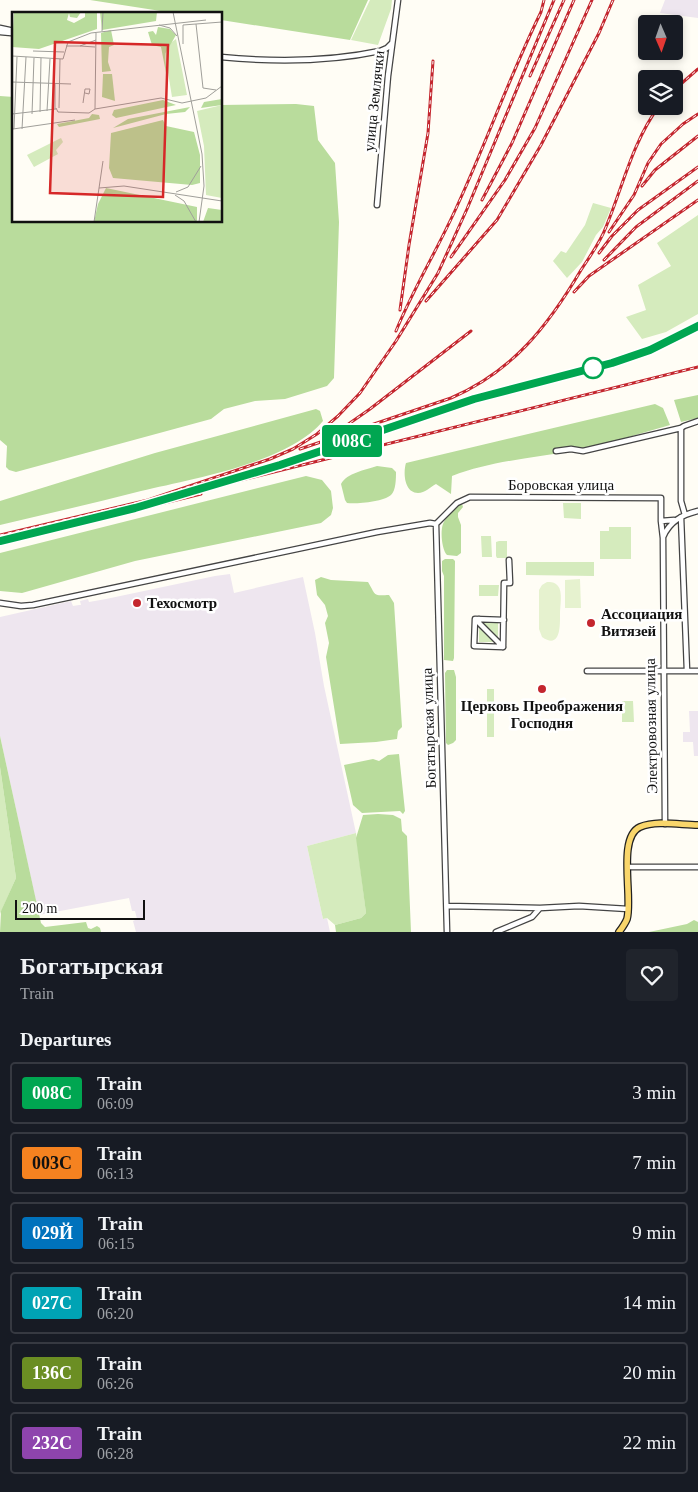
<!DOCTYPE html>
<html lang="en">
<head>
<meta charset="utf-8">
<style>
	body { margin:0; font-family:"Times New Roman",serif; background:#20242c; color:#f1f3f6; height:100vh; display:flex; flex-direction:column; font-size:19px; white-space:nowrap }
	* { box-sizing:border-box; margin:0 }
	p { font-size:16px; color:#9ea1a6 }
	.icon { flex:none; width:28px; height:28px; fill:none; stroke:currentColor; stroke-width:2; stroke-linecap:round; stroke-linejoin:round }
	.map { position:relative; height:932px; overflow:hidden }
	.side { display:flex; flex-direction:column; background:#171b24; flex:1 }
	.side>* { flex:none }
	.badge { padding:0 10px; border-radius:4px; font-size:18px; line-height:32px }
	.needle { width:32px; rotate:178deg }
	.buttons { position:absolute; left:638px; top:15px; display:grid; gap:10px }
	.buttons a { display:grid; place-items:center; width:45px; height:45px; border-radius:5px; background:#171b24; box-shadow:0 2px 8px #0003; font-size:25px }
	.scale { position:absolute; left:15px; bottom:12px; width:130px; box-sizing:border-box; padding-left:5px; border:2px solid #111; border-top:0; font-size:14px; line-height:18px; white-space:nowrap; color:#111; -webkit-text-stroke:4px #fff; paint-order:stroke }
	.map>.badge { position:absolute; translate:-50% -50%; box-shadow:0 0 0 2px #fff }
	h2 { padding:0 20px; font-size:19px; line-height:45px }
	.round { display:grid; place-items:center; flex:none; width:52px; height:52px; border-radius:5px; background:#20242c }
	.head { display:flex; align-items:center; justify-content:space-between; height:85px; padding:0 20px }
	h1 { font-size:24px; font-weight:700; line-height:38px }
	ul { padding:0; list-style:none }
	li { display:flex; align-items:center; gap:15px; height:62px; margin:0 10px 8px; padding:0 10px; border:2px solid #363941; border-radius:5px }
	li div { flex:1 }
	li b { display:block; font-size:19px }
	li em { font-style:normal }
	li .badge { min-width:55px; font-weight:700; text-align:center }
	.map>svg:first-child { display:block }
	.industrial { fill:#eee6ef }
	.green { fill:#d5ebbd }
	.forest { fill:#b9dc9c }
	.pitch { fill:#e6f2cf }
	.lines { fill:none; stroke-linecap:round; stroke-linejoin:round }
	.minor-casing { stroke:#444; stroke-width:7 }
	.major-casing { stroke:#222; stroke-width:8 }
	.minor { stroke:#fff; stroke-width:4.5 }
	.major { stroke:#f9d66b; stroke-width:5.5 }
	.rail-casing { stroke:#c4262e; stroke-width:3 }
	.rail { stroke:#fff; stroke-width:1; stroke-dasharray:4; stroke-linecap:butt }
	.line-casing { stroke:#fff; stroke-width:11 }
	.line { stroke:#00a651; stroke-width:8 }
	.stop-dot { fill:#fff; stroke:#00a651; stroke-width:2.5 }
	.poi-dot { fill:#c4262e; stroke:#fff; stroke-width:2 }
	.labels { text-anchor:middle; stroke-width:5; stroke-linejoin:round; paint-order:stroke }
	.street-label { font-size:15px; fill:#111; stroke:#fff }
	.poi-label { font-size:15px; font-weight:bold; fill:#111; stroke:#fff; text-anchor:start }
	.inset-road { fill:none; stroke:#a09f9a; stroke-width:1 }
	.view { fill:#d62828; fill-opacity:0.15; stroke:#d62828; stroke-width:2.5 }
	.inset-edge { fill:none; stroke:#111; stroke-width:2.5 }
</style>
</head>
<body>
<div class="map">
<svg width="698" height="932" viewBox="0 0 698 932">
	<rect width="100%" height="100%" fill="#fffdf5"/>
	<path class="industrial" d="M665,0H698V18L660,13Z
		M230,574L234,593L303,577L315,633L324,686L356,833L307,846L323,919L327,918L330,932H136L133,921L137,919L135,911H132L129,898L39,915L0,736V617L71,601L73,606L79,605H81L80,601L88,599L89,602L106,599L215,576Z
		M689,711H698V756H694L693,742H683V732H690Z"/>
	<path class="green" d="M370,0H392L391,9L378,45L351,40Z
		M593,203L611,208L603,227L596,235L582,262L567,278L553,261L561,251L566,253L585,225Z
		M698,215V314L666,332L642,339L626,317L646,310L638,285L671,266L657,243Z
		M563,503H581V519L564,518Z
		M609,527H631V559H600V531H609Z
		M481,536H491L492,557H482Z
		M499,541H507V558H497L496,556V542Z
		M526,562H594V576L526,575Z
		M479,585H499L498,596H479Z
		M479,623H498V642H479Z
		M487,689H494V737H487Z
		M622,701H633L634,722H622Z
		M0,767L16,878L0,914Z
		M356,833L366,913L361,918L335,925L327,918L323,919L307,846Z"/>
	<path class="forest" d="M90,0H368L350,40L221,20V14H180Z
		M0,96L14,97V221H221V105L296,104L314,106L318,140L335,163L339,222L334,378L327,386L285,399L255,401L224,409L211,419L16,472L9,470L6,467L7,446L0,440Z
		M698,395V418L681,422L674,400Z
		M655,404L663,408L670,425C638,434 605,445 573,451C532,458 491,461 452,476L451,494L436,484C430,487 425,493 418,493C404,493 403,472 406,463Z
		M316,409L320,411L323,421C288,463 192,479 141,491C94,503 47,514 0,525V501L155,453Z
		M377,466L392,468L396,472C396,478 396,491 391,495C383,502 357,504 347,503L345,500L341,484C347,473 365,470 377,466Z
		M306,476L322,480L331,491L333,508L331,515L321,523L135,561L22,593L0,591V553Z
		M462,504L463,507L458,513V517L461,525V553L457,556L447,555C442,550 440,532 443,524C446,517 455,506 462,504Z
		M445,559H453L455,561L454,658L453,661L444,660V576L442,571V561Z
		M321,577L331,580L368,582C376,595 372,596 389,595L394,603L402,727L398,731L397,739L376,742L340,744L326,657L329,643L325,623L328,616L325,605L317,595L315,580Z
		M447,670H454L456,677V740L453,743L448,745L446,743L445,673Z
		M0,736L41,923L45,927L86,922L88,928L91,929L97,926L100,928L101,932H0L1,911L16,878L0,767Z
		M399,754L405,811L403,814L400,811L362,813L353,805L344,765L373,759L379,761L388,755Z
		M378,814L393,815L401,819L402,831L407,836L411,932H336L335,925L361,918L366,913L356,838L363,815Z
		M694,920L698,922V932H649L687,924Z"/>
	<path class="pitch" d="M580,579L581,608H565V580Z
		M547,582C551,582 555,582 558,586C563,592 560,606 560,614C560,625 561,650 542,637L539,629V590L542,585Z"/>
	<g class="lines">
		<defs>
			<path id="minor" d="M0,28L14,31
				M0,32L11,33
				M221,57C273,62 328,62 380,51L387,48L391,44
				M377,205L388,76L398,0
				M681,428V501L685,515
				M556,451L571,449L583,451L681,428L684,426L698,421
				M681,517L687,671
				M661,521L663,538L665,824
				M436,524L447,932
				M436,524L457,503L470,497L661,498V521L674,520
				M663,537C670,521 682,515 698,511
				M0,603L21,606L33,605L377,532L430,523L436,524
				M479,619V623L503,647
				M504,620L475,619L474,646L503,647L504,583H510L509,560
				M587,671H698
				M628,867H698
				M447,906L540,908
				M496,932L532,917L540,908L579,906L628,909"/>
			<path id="major" d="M619,932C622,928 625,924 627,919C633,898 617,837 640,827C657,820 681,825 698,825"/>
		</defs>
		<use href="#minor" class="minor-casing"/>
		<use href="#major" class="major-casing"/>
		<use href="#minor" class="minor"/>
		<use href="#major" class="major"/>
		<defs>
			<path id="rail" d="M530,76L564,0
				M674,90L698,69
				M642,186L655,170L698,136
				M482,200L512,143L574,0
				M609,232L634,195L648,163L661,144L683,124L698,114
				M599,253L612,236L638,210L698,167
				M451,257L505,180L535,128L592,0
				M604,260L636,227L698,181
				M574,292L589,276L698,200
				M426,301L497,220L541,145L599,33L613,0
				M400,310L409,245L428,133L433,61
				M396,331C414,287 439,247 458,204C487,141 510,75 541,12L544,0
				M337,432L370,409L471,331
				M300,449L451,398C513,371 548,326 581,270C590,256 600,243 606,227C623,186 632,143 659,106
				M291,462L474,399L631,357L698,326
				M193,492L698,367
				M152,506L201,494
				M0,535L148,500L270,459L293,449L317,434L338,416L360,393L396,341L438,273L467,209L554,0
				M0,544L104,518"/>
		</defs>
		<use href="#rail" class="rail-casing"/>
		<use href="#rail" class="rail"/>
	</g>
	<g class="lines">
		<defs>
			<path id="line" d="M0,541L135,508L280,465L474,399L612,363L650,350L698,326"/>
		</defs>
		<use href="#line" class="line-casing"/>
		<use href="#line" class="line"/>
	</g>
	<circle class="stop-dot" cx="593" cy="368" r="10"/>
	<g class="poi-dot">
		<circle cx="137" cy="603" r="5"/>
		<circle cx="591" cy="623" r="5"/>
		<circle cx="542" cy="689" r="5"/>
	</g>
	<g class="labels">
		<g class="street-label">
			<text transform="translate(374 101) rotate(-84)" y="5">улица Землячки</text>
			<text x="561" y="490">Боровская улица</text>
			<text transform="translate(651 726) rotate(-91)" y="5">Электровозная улица</text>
			<text transform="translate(429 728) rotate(-92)" y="5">Богатырская улица</text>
		</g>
		<g class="poi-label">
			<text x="147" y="608">Техосмотр</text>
			<text x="601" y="619">Ассоциация<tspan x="601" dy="17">Витязей</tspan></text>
			<text x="542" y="711" text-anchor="middle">Церковь Преображения<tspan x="542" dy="17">Господня</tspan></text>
		</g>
	</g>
	<g transform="translate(12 12)">
		<rect width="210" height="210" fill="#fffdf5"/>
		<path d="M164,27L175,83L160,85L153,42L157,32ZM210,93V186L194,183L192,134L185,99ZM49,126L51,130L44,138L46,142L22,155L15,143Z" fill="#d5ebbd"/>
		<path d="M2,0H69L65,6L58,5L57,1L55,8L62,11L73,5V0H85V17L27,37L0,35ZM88,0H145L144,9L90,18ZM146,15L158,17L164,23L153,42L155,66L149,35L140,33L136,20L141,19L144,23ZM99,18L102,33L97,35L96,50L99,59L90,60L89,21ZM91,62H100L103,89L90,85ZM210,87V93L189,96L192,90ZM151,88L164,93L104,106L100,103L102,98ZM178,95L173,100L154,102L101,116L116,107ZM80,102L87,103L88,107L47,115L45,112L77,106ZM151,108L154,114L182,120L188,143V171L180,173L101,166L97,156L99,121ZM94,176L185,195V210H82L86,192ZM196,196L210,198V210H191Z" fill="#b9dc9c"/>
		<path class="inset-road" d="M161,0L190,142L192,174L187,210M184,12L191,76L204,78M147,13L158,16L165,24M90,19L91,0M171,32V13L210,10M54,34H68L84,28M68,34L83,35M21,39L52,40M0,44L51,47L56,30L79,21L194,8M0,70L59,72M43,72V97M71,91L73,77H78L77,82L73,81M44,96L46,100L77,101L83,97L149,86L170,91L194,86L210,74M47,96L48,47M83,97L84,21M35,99L38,47M28,100L29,46M0,102L44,97M20,102L22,46M1,117L63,108M2,117L5,45M10,117L14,45M87,176L112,174L210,189M164,180L176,175L189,154M163,183L172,189L184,210M82,210L91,149"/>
		<path class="view" d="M43,30L156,33L151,185L38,181Z"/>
		<rect width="210" height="210" class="inset-edge"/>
	</g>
</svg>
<div class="buttons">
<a><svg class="needle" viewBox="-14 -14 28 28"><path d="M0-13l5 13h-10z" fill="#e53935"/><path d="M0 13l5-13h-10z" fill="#9ea1a6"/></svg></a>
<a><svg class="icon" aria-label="layers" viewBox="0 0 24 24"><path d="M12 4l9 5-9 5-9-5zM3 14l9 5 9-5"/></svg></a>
</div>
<div class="scale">200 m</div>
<b class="badge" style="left:352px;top:441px;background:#00a651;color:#fff">008С</b>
</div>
<section class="side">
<div class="head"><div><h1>Богатырская</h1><p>Train</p></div><a class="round"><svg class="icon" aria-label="heart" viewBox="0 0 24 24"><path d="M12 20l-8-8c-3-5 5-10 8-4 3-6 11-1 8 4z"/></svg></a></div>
<h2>Departures</h2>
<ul>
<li><span class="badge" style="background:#00a651;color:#fff">008С</span><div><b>Train</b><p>06:09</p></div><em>3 min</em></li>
<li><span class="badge" style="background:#f58220;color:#111">003С</span><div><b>Train</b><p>06:13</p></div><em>7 min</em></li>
<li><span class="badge" style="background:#0072bc;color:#fff">029Й</span><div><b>Train</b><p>06:15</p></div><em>9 min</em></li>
<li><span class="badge" style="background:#00a3b4;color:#fff">027С</span><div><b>Train</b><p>06:20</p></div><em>14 min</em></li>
<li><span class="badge" style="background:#6b8e23;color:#fff">136С</span><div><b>Train</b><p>06:26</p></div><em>20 min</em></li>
<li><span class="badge" style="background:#8e44ad;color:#fff">232C</span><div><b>Train</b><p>06:28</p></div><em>22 min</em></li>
</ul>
</section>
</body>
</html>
